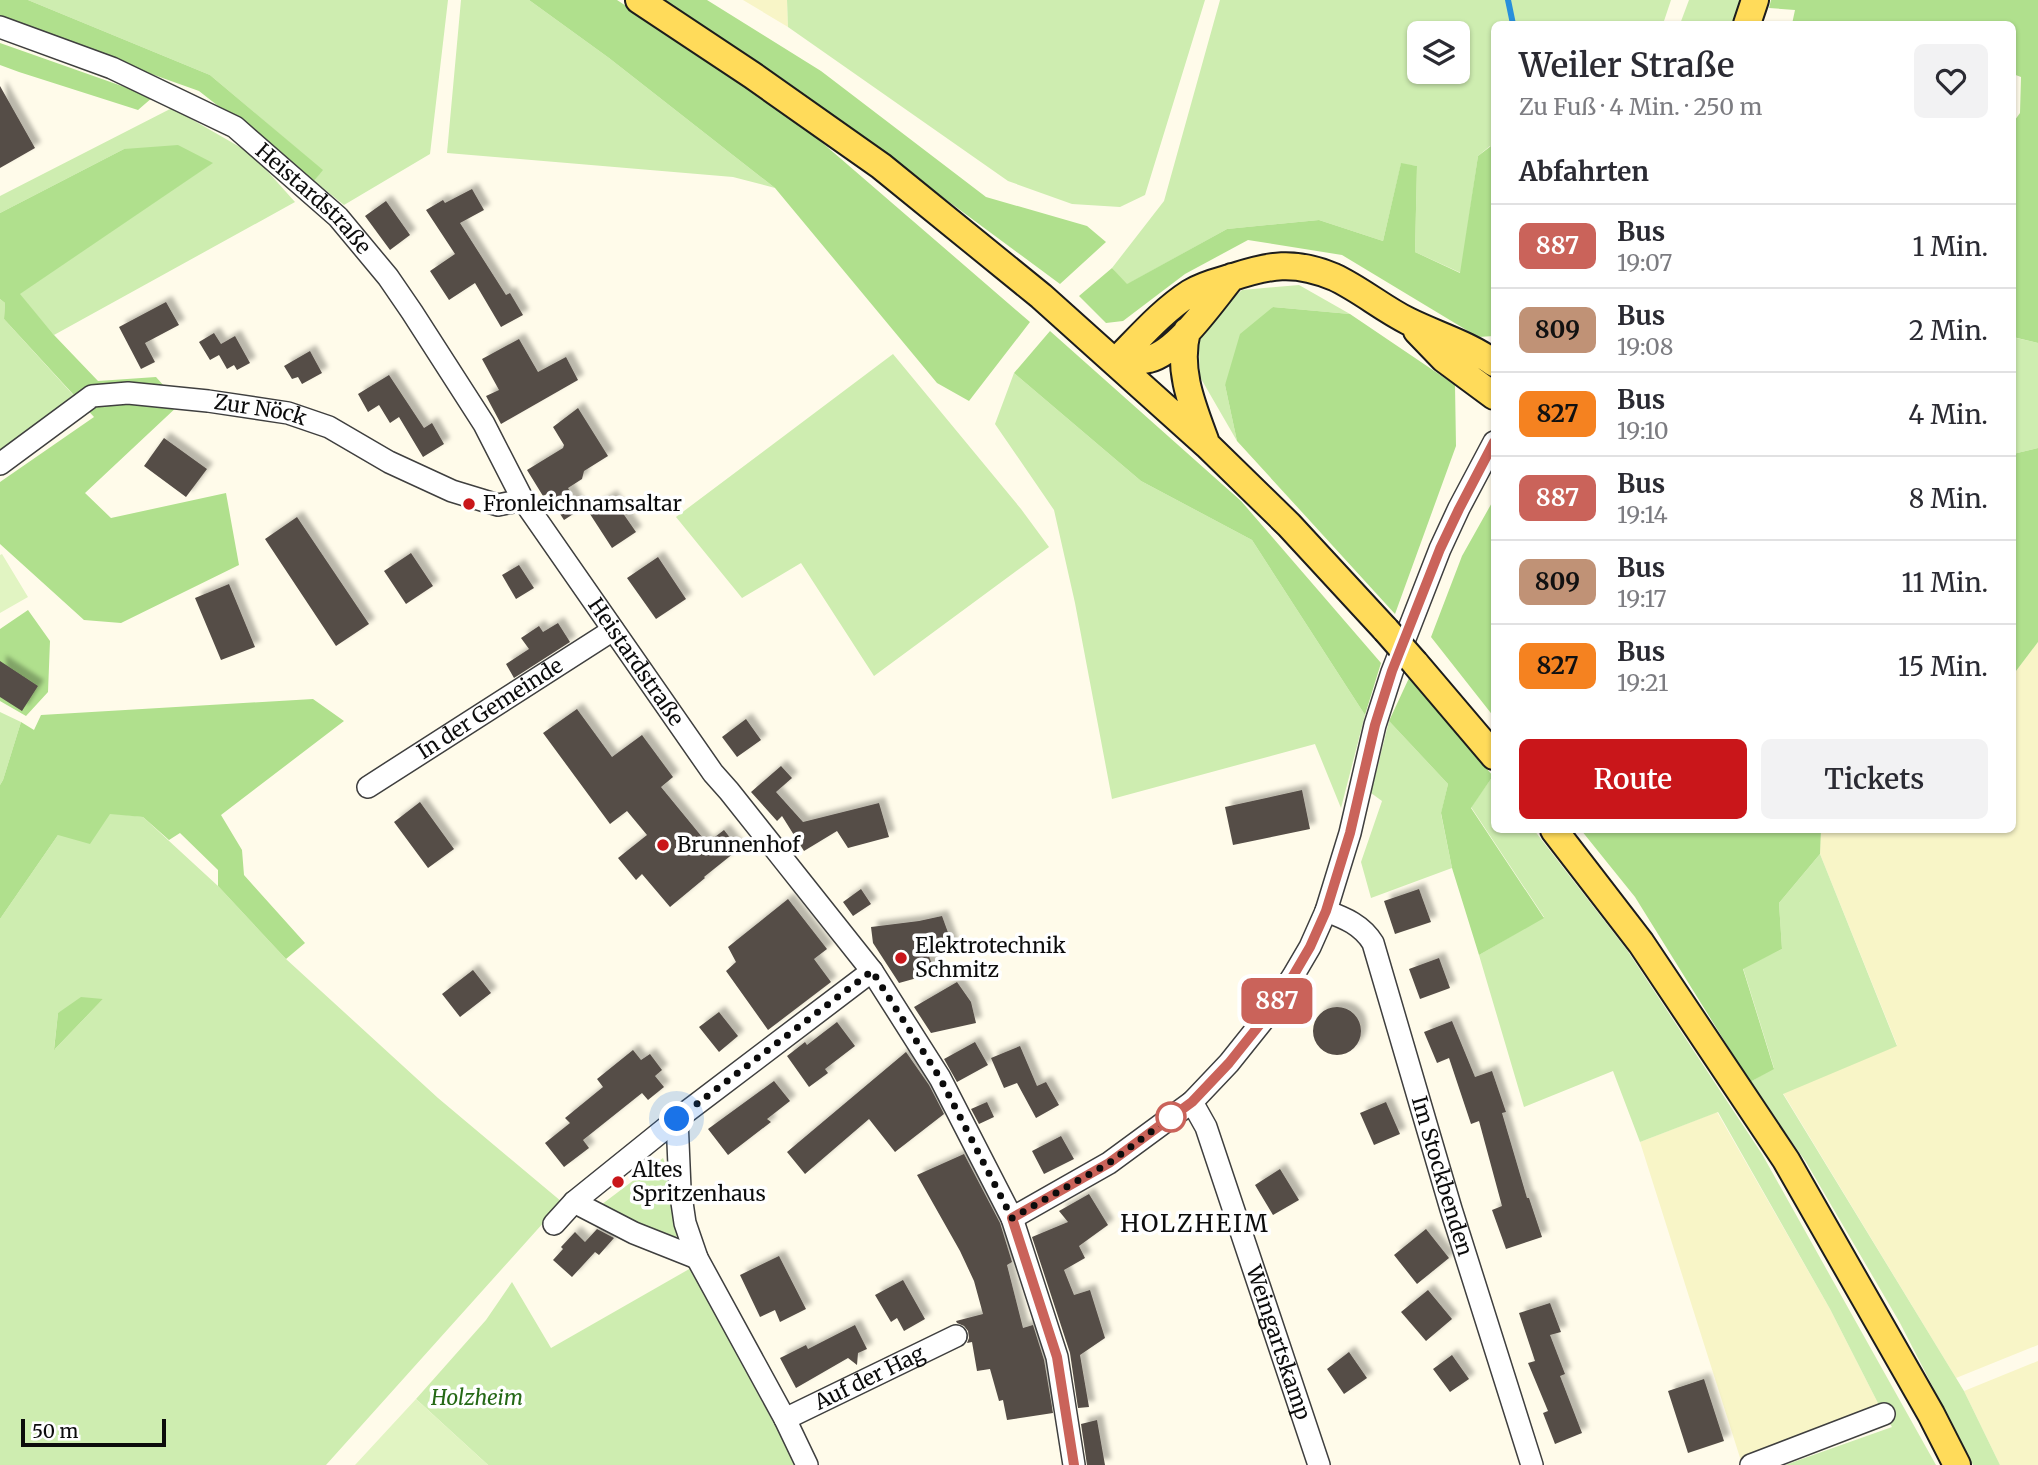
<!DOCTYPE html>
<html lang="de">
<head>
<meta charset="utf-8">
<style>
	body { margin:0; font-family:Merriweather,serif; background:#f2f2f3; color:#2b2b33; height:100vh; display:flex; flex-direction:column; font-size:26px; white-space:nowrap }
	* { box-sizing:border-box; margin:0 }
	p { font-size:23px; color:#7c7c81 }
	.icon { flex:none; width:38px; height:38px; fill:none; stroke:currentColor; stroke-width:2; stroke-linecap:round; stroke-linejoin:round }
	.map { position:relative; flex:1; overflow:hidden }
	.sheet { position:absolute; left:1491px; top:21px; width:525px; height:812px; display:flex; flex-direction:column; background:#fff; border-radius:10px; box-shadow:0 2px 5px #0004 }
	.sheet>* { flex:none }
	.badge { padding:0 14px; border-radius:10px; font-size:24px; line-height:46px }
	.fabs { position:absolute; left:1407px; top:21px; display:grid; gap:14px }
	.fabs a { display:grid; place-items:center; width:63px; height:63px; border-radius:10px; background:#fff; box-shadow:0 2px 5px #0004; font-size:35px }
	.scale { position:absolute; left:21px; bottom:18px; width:145px; box-sizing:border-box; padding-left:7px; border:4px solid #0c0c0c; border-top:0; font-size:19px; line-height:24px; white-space:nowrap; color:#0c0c0c; -webkit-text-stroke:5px #fff; paint-order:stroke }
	.you { position:absolute; width:35px; height:35px; margin:-18px; border:5px solid #fff; border-radius:50%; background:#1a73e8; box-shadow:0 0 0 10px #1a73e833 }
	.map>.badge { position:absolute; translate:-50% -50%; box-shadow:0 0 0 4px #fff }
	h2 { padding:0 28px; font-size:26px; line-height:63px }
	.round { display:grid; place-items:center; flex:none; width:74px; height:74px; border-radius:10px; background:#f2f2f3 }
	.head { display:flex; align-items:center; justify-content:space-between; height:119px; padding:0 28px }
	h1 { font-size:33px; font-weight:600; line-height:52px }
	.action { display:flex; gap:14px; margin-top:auto; padding:14px 28px }
	.action a { flex:1; height:80px; border-radius:10px; background:#c9161a; color:#fff; font-size:28px; font-weight:600; line-height:80px; text-align:center }
	.action a+a { background:#f2f2f3; color:#2b2b33 }
	ul { padding:0; list-style:none }
	li { display:flex; align-items:center; gap:21px; height:84px; padding:0 28px; border-top:2px solid #e1e1e2 }
	li div { flex:1 }
	li b { display:block; font-size:26px }
	li em { font-style:normal }
	li .badge { min-width:77px; font-weight:700; text-align:center }
	.map>svg:first-child { display:block }
	.farmland { fill:#f8f5c7 }
	.green { fill:#ceedb0; fill-rule:evenodd }
	.forest { fill:#b0e08d }
	.pitch { fill:#e1f4c2 }
	.lines { fill:none; stroke-linecap:round; stroke-linejoin:round }
	.stream { stroke:#288fdb; stroke-width:6 }
	.building { fill:#554d47; filter:url(#shadow) }
	.minor-casing { stroke:#3f3f3f; stroke-width:24 }
	.major-casing { stroke:#1d1d1d; stroke-width:30 }
	.minor { stroke:#fff; stroke-width:21 }
	.major { stroke:#ffdb5a; stroke-width:26 }
	.major-bridge-casing { stroke:#1d1d1d; stroke-width:30; stroke-linecap:butt }
	.major-bridge { stroke:#ffdb5a; stroke-width:26 }
	.line-casing { stroke:#fff; stroke-width:16 }
	.line { stroke:#ca635a; stroke-width:10 }
	.walk { stroke:#0c0c0c; stroke-width:7; stroke-dasharray:0 12.6 }
	.poi-dot { fill:#c9161a; stroke:#fff; stroke-width:2.5 }
	.stop-dot { fill:#fff; stroke:#ca635a; stroke-width:3.5 }
	.labels { text-anchor:middle; stroke-width:7; stroke-linejoin:round; paint-order:stroke }
	.street-label { font-size:21px; fill:#0c0c0c; stroke:#fff }
	.poi-label { font-size:21px; fill:#0c0c0c; stroke:#fff; text-anchor:start }
	.park-label { font-size:21px; font-style:italic; fill:#256916; stroke:#fff }
	.quarter-label { font-size:24px; letter-spacing:2px; fill:#0c0c0c; stroke:#fff }
</style>
</head>
<body>
<div class="map">
<svg width="2038" height="1465" viewBox="0 0 2038 1465">
	<defs>
		<filter id="shadow"><feDropShadow dx="6" dy="-6" stdDeviation="2" flood-color="#0004"/></filter>
	</defs>
	<rect width="100%" height="100%" fill="#fffbea"/>
	<path class="farmland" d="M743,0H787L788,27Z
		M2038,642V1345L1956,1378L1783,1093L1897,1045L1820,854L1821,830H2012L2013,675Z
		M1717,1112L1830,1309L1881,1409L1742,1464L1640,1142Z
		M2038,1361V1465H2000L1964,1391Z"/>
	<path class="green" d="M28,0H448L430,154L344,205L314,181L322,170L210,75Z
		M461,0H529L609,58L775,188L733,177L447,153Z
		M787,0H1205L1145,195L1120,207L1072,204L1008,181L788,27Z
		M1220,0H1671L1663,24H1494V148L1490,146L1478,156L1461,273L1415,252L1417,166L1401,164L1383,241L1319,220L1227,229L1126,285L1112,268L1164,201ZM1419,33H1458V72H1419Z
		M1689,0H1746L1735,24H1680Z
		M172,108L252,154L295,202L54,335L19,294L212,163L124,149L0,213V196Z
		M1299,285L1350,314L1273,307L1225,385L1237,441L1200,377L1198,330L1242,290Z
		M0,299L5,303L4,319L86,409L0,467Z
		M2012,337L2038,343V448L2013,454Z
		M893,354L1021,509L1049,547L874,676L801,563L742,598L676,517Z
		M1014,373L1141,481L1252,540L1365,715L1341,808L1315,744L1112,799L1075,603L1054,510L995,424Z
		M0,712L21,722L3,780L0,785Z
		M1389,721L1448,784L1441,814L1452,868L1371,898L1361,862L1382,801L1371,793Z
		M1493,776L1494,778V830H1534L1627,950L1762,1154L1936,1465H1785L1892,1427L1881,1409L1830,1309L1718,1112L1640,1142L1613,1071L1524,1107L1479,955L1544,917L1471,807Z
		M110,813L143,817L218,886L286,959L438,1098L562,1202L326,1465H0V919L58,835ZM103,999L55,1049H54L58,1013Z
		M1820,854L1897,1046L1783,1094L1964,1391L2000,1465H1973L1900,1323L1806,1162L1750,1082L1774,1068L1743,968L1782,949L1779,903Z
		M663,1158L676,1192L681,1228L674,1241L597,1208Z
		M691,1268L796,1465H488L416,1399L486,1320L512,1282L551,1348Z"/>
	<path class="forest" d="M0,0H28L210,75L323,170L314,181L199,91L0,20Z
		M529,0H617L782,108L1030,322L969,401L937,383L775,188L609,58Z
		M663,0H707L821,71L986,197L1087,226L1106,242L1060,284L786,81Z
		M1771,0H2038V343L2013,337L2012,124L2020,113L2021,77L2013,74L2012,24H1792L1795,10L1769,8Z
		M0,43L153,97L138,110L19,72L0,65Z
		M178,145L213,163L20,294L54,335L98,381L156,377L180,404L85,493L111,518L226,493L239,565L121,623L84,620L0,544V482L94,417L4,319L5,303L0,299V213L124,149Z
		M1491,146L1494,148V336L1478,337L1342,255L1248,240L1185,274L1123,321L1106,323L1079,296L1112,268L1127,284L1227,229L1319,220L1383,241L1401,163L1417,166L1415,252L1460,273L1478,156Z
		M1273,307L1350,314L1455,385L1456,446L1395,614L1237,441L1225,385L1240,334Z
		M1050,331L1241,501L1381,663L1365,715L1252,540L1141,481L1014,373Z
		M2038,448V642L2013,675V454Z
		M1494,499V717L1431,637L1462,556Z
		M28,610L50,641L48,692L26,716L0,701V629Z
		M1409,678L1493,776L1471,808L1544,918L1479,955L1452,868L1441,813L1448,784L1389,721Z
		M313,699L344,721L221,815L242,850L244,875L305,943L286,959L218,886V870L180,833L169,840L143,817L110,814L90,844L58,835L0,919V785L3,780L21,722L34,730L41,715Z
		M1581,830H1821L1820,854L1779,903L1782,949L1743,969L1774,1069L1750,1082L1635,897Z
		M81,997L103,999L54,1050L58,1013Z"/>
	<path class="pitch" d="M2,554L28,597L0,613V555Z
		M416,1399L488,1465H355Z"/>
	<g class="lines">
		<path class="stream" d="M1508,0L1513,24"/>
	</g>
	<path class="building" d="M0,86L35,148L0,168Z
		M472,189L484,210L460,223L506,295L510,293L523,315L501,327L475,283L449,300L430,271L455,254L426,210L443,200L445,203Z
		M386,201L410,235L390,250L365,216Z
		M166,302L179,325L145,343L155,362L141,369L119,327Z
		M214,333L221,344L235,336L250,363L237,370L234,365L227,369L219,355L210,360L199,342Z
		M519,339L538,372L566,357L578,380L501,424L486,396L499,390L482,359Z
		M310,351L322,373L302,384L298,377L292,379L284,366Z
		M389,375L424,428L432,423L444,444L423,457L399,417L390,423L379,405L368,412L358,394Z
		M578,408L608,456L584,471L582,479L568,488L581,509L564,520L547,494L543,496L527,470L563,448L564,445L553,427Z
		M164,438L207,469L186,497L144,466Z
		M611,496L636,532L612,548L588,511Z
		M297,517L369,624L336,646L265,539Z
		M411,553L433,586L406,604L384,571Z
		M658,557L686,599L656,619L627,578Z
		M519,565L534,588L516,599L502,575Z
		M229,584L255,647L221,660L195,598Z
		M558,623L570,642L514,678L506,664L529,649L521,638L539,626L543,632Z
		M0,661L38,686L22,711L0,697Z
		M577,709L612,757L642,735L673,777L661,787L707,843L724,830L739,849L704,877L705,878L670,907L642,874L636,880L618,858L647,835L627,811L610,824L543,733Z
		M746,719L761,740L737,757L722,737Z
		M781,766L792,778L776,792L803,822L879,803L889,837L848,848L837,831L804,851L782,816L777,821L751,792Z
		M1302,790L1310,829L1233,845L1225,807Z
		M420,802L454,849L428,868L394,822Z
		M861,889L871,904L853,916L843,902Z
		M1419,889L1431,922L1395,934L1384,901Z
		M788,899L827,949L814,959L831,982L768,1030L726,971L736,962L728,947Z
		M942,916L954,949L929,956L935,973L899,983L873,943L871,927L919,921Z
		M1439,958L1450,988L1420,999L1409,969Z
		M473,970L491,993L460,1017L442,994Z
		M957,982L971,1002L976,1023L931,1033L914,1007Z
		M1313 1031a24 24 0 1 1 48 0a24 24 0 1 1-48 0Z
		M719,1012L738,1036L719,1052L699,1027Z
		M1452,1021L1475,1077L1492,1071L1506,1112L1502,1113L1527,1198H1529L1542,1237L1506,1249L1492,1210L1502,1206L1479,1121L1471,1124L1449,1058L1437,1063L1424,1032Z
		M837,1022L855,1046L825,1069L828,1073L809,1087L787,1056L805,1042L807,1045Z
		M975,1042L988,1065L957,1082L944,1059Z
		M1020,1046L1037,1086L1046,1082L1059,1105L1036,1118L1017,1083L1004,1088L991,1058Z
		M633,1050L641,1060L650,1054L662,1070L655,1076L664,1087L648,1100L642,1093L583,1140L589,1148L564,1167L545,1143L570,1123L565,1118L603,1087L597,1079Z
		M906,1052L929,1085L944,1114L895,1152L869,1119L805,1174L787,1152Z
		M774,1081L790,1101L767,1119L771,1122L728,1155L708,1129Z
		M987,1102L994,1117L979,1124L971,1109Z
		M1386,1102L1400,1134L1374,1145L1360,1113Z
		M1061,1136L1074,1159L1044,1174L1032,1151Z
		M964,1154L1000,1223L1012,1262L1007,1265L1023,1328L1033,1325L1044,1360L1053,1413L1007,1420L1003,1400L999,1401L990,1369L977,1371L972,1342L967,1343L969,1338L968,1331L964,1326L957,1323L956,1321L983,1314L974,1281L960,1251L917,1175Z
		M1280,1169L1299,1200L1273,1215L1255,1185Z
		M1089,1194L1108,1225L1079,1246L1085,1258L1064,1270L1074,1295L1090,1290L1105,1338L1080,1355L1089,1407L1078,1408L1070,1353L1032,1237L1068,1222L1059,1211Z
		M597,1229L614,1238L599,1255L595,1252L572,1277L553,1260L563,1249L561,1247L575,1232L585,1242Z
		M1426,1229L1449,1258L1417,1284L1394,1255Z
		M779,1256L806,1309L780,1322L775,1310L760,1317L740,1275Z
		M903,1280L925,1319L904,1331L897,1318L891,1322L875,1295Z
		M1428,1290L1452,1319L1426,1341L1401,1312Z
		M1550,1303L1561,1332L1550,1335L1565,1374L1560,1376L1582,1433L1555,1444L1543,1413L1548,1411L1528,1363L1535,1361L1519,1313Z
		M855,1325L867,1349L858,1353L857,1365L848,1358L796,1388L780,1358L806,1345L808,1349Z
		M1349,1352L1367,1378L1344,1394L1327,1369Z
		M1452,1355L1469,1379L1450,1392L1433,1369Z
		M1704,1379L1724,1441L1688,1453L1668,1391Z
		M1097,1420L1105,1465H1087L1081,1424Z"/>
	<g class="lines">
		<defs>
			<g id="minor">
				<path id="s1" d="M0,27L112,68L235,127L338,217L388,277L412,312L484,424L523,500L713,773L729,791L872,971L940,1078L1012,1218L1057,1357L1074,1465"/>
				<path id="s2" d="M0,464L92,396L128,393L208,401L288,413L329,427L389,462L452,491L498,505L523,500"/>
				<path id="s3" d="M368,787L613,630"/>
				<path id="s4" d="M1326,911C1345,918 1362,925 1373,943L1451,1209L1532,1465"/>
				<path id="s5" d="M1192,1102L1206,1127L1319,1465"/>
				<path d="M574,1202L634,1233L697,1258"/>
				<path d="M1012,1218L1109,1163L1192,1102L1229,1063L1269,1013L1293,976L1310,947L1326,911L1350,833L1375,725L1392,672L1440,549L1459,508L1494,442"/>
				<path d="M554,1224L574,1202L677,1119"/>
				<path id="s6" d="M785,1419L956,1336"/>
				<path d="M807,1465L785,1419L697,1258L685,1223L680,1189L677,1119L872,971"/>
				<path d="M1751,1465L1884,1414"/>
			</g>
			<path id="major" d="M639,0L752,75L881,166L1041,296L1207,445L1289,525L1386,630
				M1747,24L1755,0
				M1187,331C1177,369 1192,405 1205,440
				M1417,331L1444,359L1494,396
				M1115,362C1139,338 1162,311 1190,293C1203,285 1216,282 1230,278C1269,265 1294,260 1334,277C1360,289 1382,308 1408,321C1436,335 1468,344 1494,363
				M1115,362C1126,361 1138,362 1149,359C1178,352 1212,301 1232,277
				M1415,663L1494,756
				M1554,830L1641,943L1786,1160L1931,1414L1957,1465"/>
		</defs>
		<use href="#minor" class="minor-casing"/>
		<use href="#major" class="major-casing"/>
		<use href="#minor" class="minor"/>
		<use href="#major" class="major"/>
		<defs>
			<path id="major-bridge" d="M1386,630L1415,663"/>
		</defs>
		<use href="#major-bridge" class="major-bridge-casing"/>
		<use href="#major-bridge" class="major-bridge"/>
	</g>
	<g class="lines">
		<defs>
			<path id="line" d="M1074,1465L1057,1357L1012,1218L1109,1163L1192,1102L1229,1063L1269,1013L1293,976L1310,947L1326,911L1350,833L1375,725L1392,671L1440,549L1459,509L1494,442"/>
		</defs>
		<use href="#line" class="line-casing"/>
		<use href="#line" class="line"/>
		<path class="walk" d="M677,1119L872,971L940,1078L1012,1218L1109,1163L1171,1117"/>
	</g>
	<g class="poi-dot">
		<circle cx="469" cy="504" r="7"/>
		<circle cx="663" cy="845" r="7"/>
		<circle cx="901" cy="958" r="7"/>
		<circle cx="618" cy="1182" r="7"/>
	</g>
	<circle class="stop-dot" cx="1171" cy="1117" r="14"/>
	<g class="labels">
		<g class="street-label">
			<text dy="7" stroke="none"><textPath href="#s1" startOffset="362">Heistardstraße</textPath></text>
			<text dy="7" stroke="none"><textPath href="#s2" startOffset="284">Zur Nöck</textPath></text>
			<text dy="7" stroke="none"><textPath href="#s1" startOffset="929">Heistardstraße</textPath></text>
			<text dy="7" stroke="none"><textPath href="#s3" startOffset="145">In der Gemeinde</textPath></text>
			<text dy="7" stroke="none"><textPath href="#s4" startOffset="301">Im Stockbenden</textPath></text>
			<text dy="7" stroke="none"><textPath href="#s5" startOffset="256">Weingartskamp</textPath></text>
			<text dy="7" stroke="none"><textPath href="#s6" startOffset="94">Auf der Hag</textPath></text>
		</g>
		<g class="poi-label">
			<text x="483" y="511">Fronleichnamsaltar</text>
			<text x="677" y="852">Brunnenhof</text>
			<text x="915" y="953">Elektrotechnik<tspan x="915" dy="24">Schmitz</tspan></text>
			<text x="632" y="1177">Altes<tspan x="632" dy="24">Spritzenhaus</tspan></text>
		</g>
		<g class="park-label">
			<text x="477" y="1405">Holzheim</text>
		</g>
		<g class="quarter-label">
			<text x="1195" y="1232">HOLZHEIM</text>
		</g>
	</g>
</svg>
<div class="fabs">
<a><svg class="icon" aria-label="layers" viewBox="0 0 24 24"><path d="M12 4l9 5-9 5-9-5zM3 14l9 5 9-5"/></svg></a>
</div>
<div class="scale">50 m</div>
<div class="you" style="left:677px;top:1119px"></div>
<b class="badge" style="left:1277px;top:1001px;background:#ca635a;color:#fff">887</b>
<section class="sheet">
<div class="head"><div><h1>Weiler Straße</h1><p>Zu Fuß · 4 Min. · 250 m</p></div><a class="round"><svg class="icon" aria-label="heart" viewBox="0 0 24 24"><path d="M12 20l-8-8c-3-5 5-10 8-4 3-6 11-1 8 4z"/></svg></a></div>
<h2>Abfahrten</h2>
<ul>
<li><span class="badge" style="background:#ca635a;color:#fff">887</span><div><b>Bus</b><p>19:07</p></div><em>1 Min.</em></li>
<li><span class="badge" style="background:#c09276;color:#111">809</span><div><b>Bus</b><p>19:08</p></div><em>2 Min.</em></li>
<li><span class="badge" style="background:#f58220;color:#111">827</span><div><b>Bus</b><p>19:10</p></div><em>4 Min.</em></li>
<li><span class="badge" style="background:#ca635a;color:#fff">887</span><div><b>Bus</b><p>19:14</p></div><em>8 Min.</em></li>
<li><span class="badge" style="background:#c09276;color:#111">809</span><div><b>Bus</b><p>19:17</p></div><em>11 Min.</em></li>
<li><span class="badge" style="background:#f58220;color:#111">827</span><div><b>Bus</b><p>19:21</p></div><em>15 Min.</em></li>
</ul>
<div class="action"><a>Route</a><a>Tickets</a></div>
</section>
</div>
</body>
</html>
